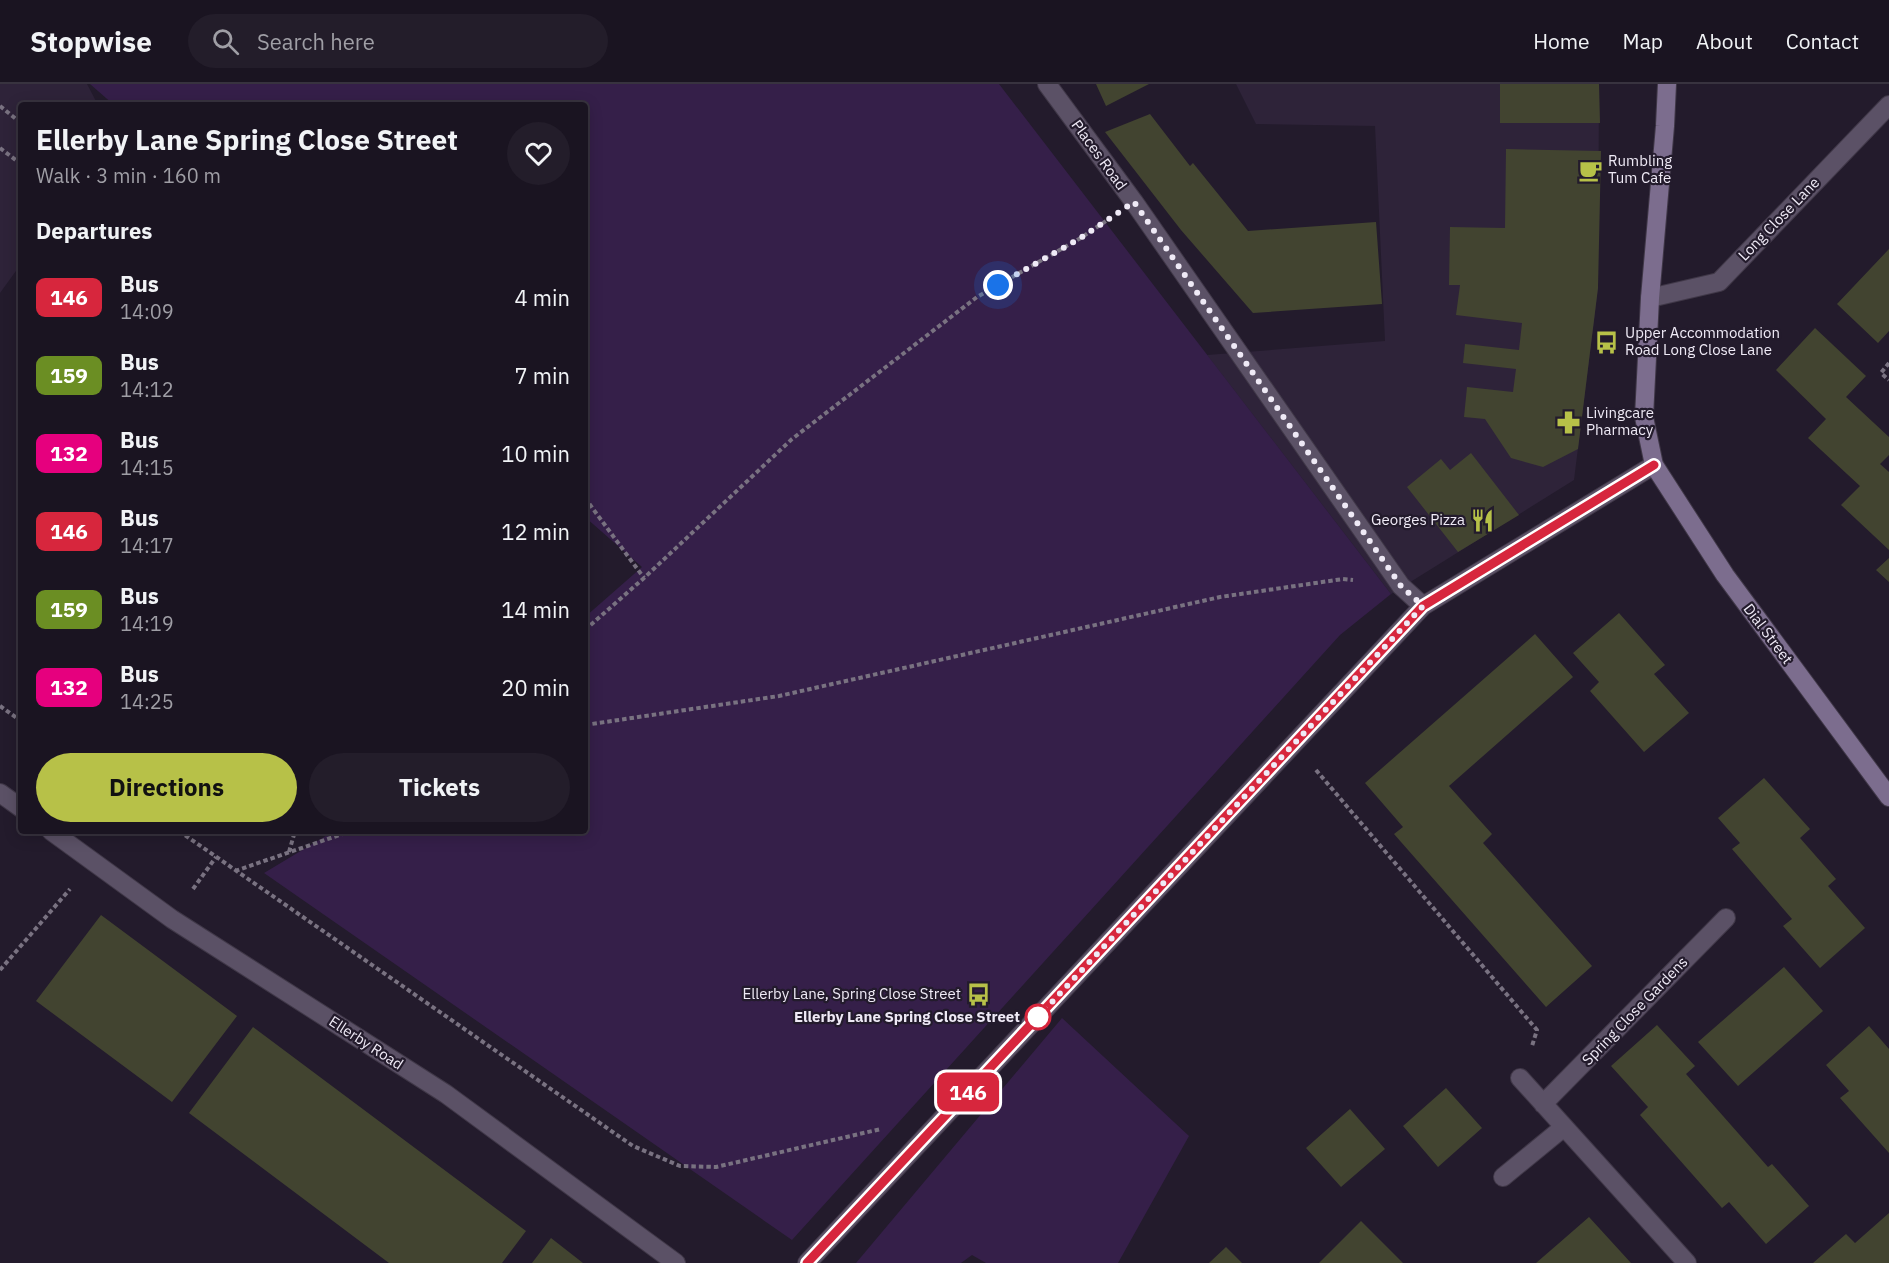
<!DOCTYPE html>
<html lang="en">
<head>
<meta charset="utf-8">
<style>
	body { margin:0; font-family:"IBM Plex Sans",sans-serif; background:#231d2a; color:#f1f3f6; height:100vh; display:flex; flex-direction:column; font-size:22px; white-space:nowrap }
	* { box-sizing:border-box; margin:0 }
	p { font-size:20px; color:#9f9ea5 }
	.icon { flex:none; width:33px; height:33px; fill:none; stroke:currentColor; stroke-width:2; stroke-linecap:round; stroke-linejoin:round }
	.map { position:relative; flex:1; overflow:hidden }
	.details { position:absolute; left:18px; top:18px; width:570px; height:732px; display:flex; flex-direction:column; background:#1a1421; border-radius:6px; box-shadow:0 3px 15px #0003,0 0 0 2px #38333f }
	.details>* { flex:none }
	.badge { padding:0 12px; border-radius:9px; font-size:21px; line-height:39px }
	.you { position:absolute; width:30px; height:30px; margin:-15px; border:4px solid #fff; border-radius:50%; background:#1a73e8; box-shadow:0 0 0 9px #1a73e833 }
	.map>.badge { position:absolute; translate:-50% -50%; box-shadow:0 0 0 3px #fff }
	h2 { padding:0 18px; font-size:22px; line-height:54px }
	.round { display:grid; place-items:center; flex:none; width:63px; height:63px; border-radius:32px; background:#231d2a }
	.summary { display:flex; align-items:center; justify-content:space-between; height:102px; padding:0 18px }
	h1 { font-size:28px; font-weight:700; line-height:45px }
	.button { display:flex; gap:12px; margin-top:auto; padding:12px 18px }
	.button a { flex:1; height:69px; border-radius:36px; background:#b7c148; color:#111; font-size:24px; font-weight:700; line-height:69px; text-align:center }
	.button a+a { background:#231d2a; color:#f1f3f6 }
	ul { padding:0; list-style:none }
	li { display:flex; align-items:center; gap:18px; height:78px; padding:0 18px }
	li div { flex:1 }
	li b { display:block; font-size:22px }
	li em { font-style:normal }
	li .badge { min-width:66px; font-weight:700; text-align:center }
	header { display:flex; align-items:center; gap:36px; box-sizing:border-box; height:84px; padding:0 30px; background:#1a1421; border-bottom:2px solid #38333f }
	header strong { font-size:28px }
	nav { display:flex; gap:33px; margin-inline-start:auto; font-size:21px }
	.search { width:420px; height:54px; background:#231d2a; display:flex; align-items:center; gap:15px; box-sizing:border-box; padding:0 21px; border-radius:33px; color:#9f9ea5; font-size:22px }
	.map>svg:first-child { display:block }
	.built { fill:#2e2339 }
	.green { fill:#351f49 }
	.building { fill:#424430 }
	.lines { fill:none; stroke-linecap:round; stroke-linejoin:round }
	.street-casing { stroke:#403848; stroke-width:20 }
	.secondary-casing { stroke:#403848; stroke-width:20 }
	.path { stroke:#797281; stroke-width:4; stroke-dasharray:4.5 3; stroke-linecap:butt }
	.street { stroke:#5b5166; stroke-width:18 }
	.secondary { stroke:#7c6d8e; stroke-width:18 }
	.line-casing { stroke:#fff; stroke-width:14 }
	.line { stroke:#d7263d; stroke-width:9 }
	.walk { stroke:#efeaf6; stroke-width:6; stroke-dasharray:0 10.8 }
	.stop-dot { fill:#fff; stroke:#d7263d; stroke-width:3 }
	.labels { text-anchor:middle; stroke-width:4.5; stroke-linejoin:round; paint-order:stroke }
	.street-label { font-size:15px; fill:#efeaf6; stroke:#231b2c }
	.poi-label { font-size:15px; fill:#efeaf6; stroke:#231b2c; text-anchor:start }
	.stop-label { font-size:15px; font-weight:bold; fill:#efeaf6; stroke:#231b2c; text-anchor:end }
</style>
</head>
<body>
<header>
<strong>Stopwise</strong>
<div class="search"><svg class="icon" aria-label="search" viewBox="0 0 24 24"><circle cx="10" cy="10" r="6"/><path d="M15 15l6 6"/></svg>Search here</div>
<nav><a>Home</a><a>Map</a><a>About</a><a>Contact</a></nav>
</header>
<div class="map">
<svg width="1889" height="1179" viewBox="0 0 1889 1179">
	<rect width="100%" height="100%" fill="#231b2c"/>
	<path class="built" d="M0,0H87L98,21H21V180L0,209Z
		M1236,0H1599L1598,204L1574,396L1391,510L1207,271L1385,257L1375,42L1256,40Z"/>
	<path class="green" d="M90,0H999L1391,510L1340,551L792,1156L264,789L334,747H585V533L642,483L585,433V21H114Z
		M1062,934L1189,1052L1118,1179H986L972,1171L961,1179H856Z"/>
	<path class="building" d="M1096,0H1149L1106,22Z
		M1500,0H1599L1600,39H1500Z
		M1150,30L1190,82L1193,79L1248,147L1376,138L1382,220L1253,229L1181,146L1105,48Z
		M1506,65L1601,67L1598,204L1578,365L1543,383L1511,374L1485,335L1464,333L1467,303L1513,308L1516,285L1463,279L1465,260L1519,266L1522,239L1456,231L1460,201H1449L1450,143L1505,144Z
		M1889,165V247L1878,259L1837,220Z
		M1815,244L1866,292L1846,313L1889,353V371L1880,380L1889,388V466L1841,421L1860,402L1808,354L1826,335L1776,286Z
		M1471,369L1519,431L1458,468L1407,403L1441,375L1450,386Z
		M1889,474V498L1876,486Z
		M1619,529L1665,581L1654,590L1689,629L1644,668L1590,607L1599,598L1573,569Z
		M1535,550L1573,593L1449,702L1492,750L1483,759L1592,882L1546,923L1394,750L1403,743L1365,699Z
		M1764,694L1810,745L1800,754L1836,795L1828,802L1865,844L1820,884L1783,842L1792,835L1732,765L1740,759L1718,734Z
		M101,831L237,932L172,1018L36,917Z
		M1784,883L1823,927L1738,1002L1698,958Z
		M1657,941L1695,982L1686,990L1768,1083L1772,1080L1809,1122L1766,1160L1729,1118L1722,1124L1640,1031L1648,1023L1611,982Z
		M1869,942L1889,965V1069L1840,1014L1849,1007L1826,981Z
		M253,943L526,1147L502,1179H389L189,1029Z
		M1446,1004L1482,1044L1438,1083L1403,1042Z
		M1350,1025L1385,1065L1341,1103L1306,1064Z
		M1889,1129V1179H1813L1846,1150L1855,1159Z
		M1589,1133L1631,1179H1536L1558,1160Z
		M1361,1137L1403,1179H1319Z
		M551,1154L583,1179H532Z
		M1226,1163L1242,1179H1209Z"/>
	<g class="lines">
		<defs>
			<path id="street" d="M1047,0L1134,118L1401,502L1423,522
				M1650,214L1719,198L1889,21
				M0,709L21,724
				M51,747L172,835L446,1010L676,1179
				M1520,994L1687,1179
				M1543,1020L1726,834
				M1503,1093L1564,1043
				M807,1179L1423,522L1654,381"/>
			<path id="secondary" d="M1667,0L1665,42L1650,214L1644,333L1654,381L1725,491L1889,713"/>
		</defs>
		<use href="#street" class="street-casing"/>
		<use href="#secondary" class="secondary-casing"/>
		<path class="path" d="M0,22L21,39
			M0,64L21,80
			M1889,279L1881,289L1889,296
			M585,414L644,494
			M585,546L644,494L792,355L977,213L1079,155L1106,137
			M0,622L21,637
			M585,641L779,612L1220,513L1343,495L1353,496
			M1316,686L1537,946L1532,962
			M179,747L633,1062L680,1082L716,1083L881,1045
			M289,768L295,747
			M235,787L351,747
			M193,805L216,773
			M0,886L70,805"/>
		<use href="#street" class="street"/>
		<use href="#secondary" class="secondary"/>
	</g>
	<g class="lines">
		<defs>
			<path id="line" d="M807,1179L1423,522L1654,381"/>
		</defs>
		<use href="#line" class="line-casing"/>
		<use href="#line" class="line"/>
		<path class="walk" d="M998,201L1079,155L1134,118L1401,502L1423,522L1038,933"/>
	</g>
	<defs>
		<symbol id="cafe-bare" viewBox="-9 -9 18 18"><path d="M-5.5-4.5H6V0H3Q3 3.5 0 3.5H-2.5Q-5.5 3.5-5.5 0ZM3-3.2v2h1.7v-2ZM-6 4.5H4V6H-6Z" fill="#b7c148" stroke="#231b2c" stroke-width="2.5" paint-order="stroke"/></symbol>
		<symbol id="bus-bare" viewBox="-9 -9 18 18"><path d="M-5-6H5V4H4V6H2V4H-2V6H-4V4H-5ZM-3.5-4V0h7V-4ZM-3.5 1.2v1.5H-2V1.2ZM2 1.2v1.5H3.5V1.2Z" fill="#b7c148" stroke="#231b2c" stroke-width="2.5" paint-order="stroke"/></symbol>
		<symbol id="pharmacy-bare" viewBox="-9 -9 18 18"><path d="M-2-6h4v4h4v4h-4v4h-4v-4h-4v-4h4Z" fill="#b7c148" stroke="#231b2c" stroke-width="2.5" paint-order="stroke"/></symbol>
		<symbol id="restaurant-bare" viewBox="-9 -9 18 18"><path d="M-5-6h1v4h1v-4h1v4h1v-4h1v5L-1.5 .5V6h-2V.5L-5-1ZM5-6V6H3V1.5H1.5Q1.5-4 5-6Z" fill="#b7c148" stroke="#231b2c" stroke-width="2.5" paint-order="stroke"/></symbol>
	</defs>
	<g fill-rule="evenodd">
		<use href="#cafe-bare" x="1574" y="70" width="33" height="33"/>
		<use href="#bus-bare" x="1590" y="242" width="33" height="33"/>
		<use href="#pharmacy-bare" x="1552" y="322" width="33" height="33"/>
		<use href="#restaurant-bare" x="1466" y="420" width="33" height="33"/>
		<use href="#bus-bare" x="962" y="894" width="33" height="33"/>
	</g>
	<circle class="stop-dot" cx="1038" cy="933" r="12"/>
	<g class="labels">
		<g class="street-label">
			<text transform="translate(1099 71) rotate(54)" y="5">Places Road</text>
			<text transform="translate(1779 135) rotate(-46)" y="5">Long Close Lane</text>
			<text transform="translate(1768 550) rotate(53)" y="5">Dial Street</text>
			<text transform="translate(1635 927) rotate(-46)" y="5">Spring Close Gardens</text>
			<text transform="translate(366 959) rotate(33)" y="5">Ellerby Road</text>
		</g>
		<g class="poi-label">
			<text x="1608" y="82">Rumbling<tspan x="1608" dy="17">Tum Cafe</tspan></text>
			<text x="1625" y="254">Upper Accommodation<tspan x="1625" dy="17">Road Long Close Lane</tspan></text>
			<text x="1586" y="334">Livingcare<tspan x="1586" dy="17">Pharmacy</tspan></text>
			<text x="1465" y="441" text-anchor="end">Georges Pizza</text>
			<text x="961" y="915" text-anchor="end">Ellerby Lane, Spring Close Street</text>
		</g>
		<g class="stop-label">
			<text x="1020" y="938">Ellerby Lane Spring Close Street</text>
		</g>
	</g>
</svg>
<div class="you" style="left:998px;top:201px"></div>
<b class="badge" style="left:968px;top:1008px;background:#d7263d;color:#fff">146</b>
<section class="details">
<div class="summary"><div><h1>Ellerby Lane Spring Close Street</h1><p>Walk · 3 min · 160 m</p></div><a class="round"><svg class="icon" aria-label="heart" viewBox="0 0 24 24"><path d="M12 20l-8-8c-3-5 5-10 8-4 3-6 11-1 8 4z"/></svg></a></div>
<h2>Departures</h2>
<ul>
<li><span class="badge" style="background:#d7263d;color:#fff">146</span><div><b>Bus</b><p>14:09</p></div><em>4 min</em></li>
<li><span class="badge" style="background:#6b8e23;color:#fff">159</span><div><b>Bus</b><p>14:12</p></div><em>7 min</em></li>
<li><span class="badge" style="background:#e6007e;color:#fff">132</span><div><b>Bus</b><p>14:15</p></div><em>10 min</em></li>
<li><span class="badge" style="background:#d7263d;color:#fff">146</span><div><b>Bus</b><p>14:17</p></div><em>12 min</em></li>
<li><span class="badge" style="background:#6b8e23;color:#fff">159</span><div><b>Bus</b><p>14:19</p></div><em>14 min</em></li>
<li><span class="badge" style="background:#e6007e;color:#fff">132</span><div><b>Bus</b><p>14:25</p></div><em>20 min</em></li>
</ul>
<div class="button"><a>Directions</a><a>Tickets</a></div>
</section>
</div>
</body>
</html>
